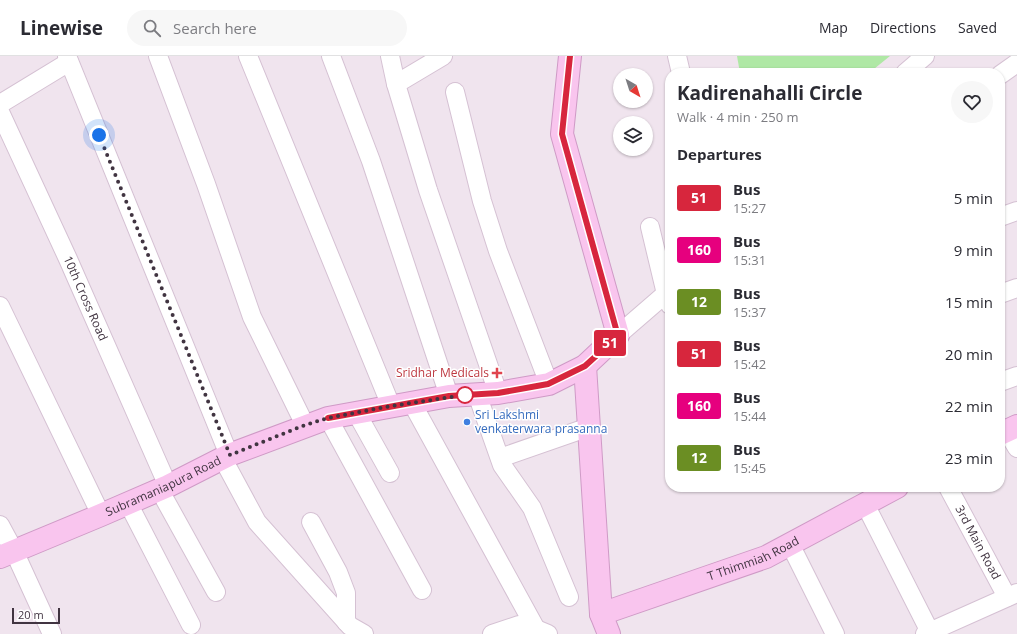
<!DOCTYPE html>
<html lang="en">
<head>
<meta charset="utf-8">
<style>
	body { margin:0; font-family:"Open Sans",sans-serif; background:#f7f7f7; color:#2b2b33; height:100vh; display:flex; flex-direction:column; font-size:15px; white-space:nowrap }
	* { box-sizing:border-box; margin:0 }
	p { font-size:13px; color:#7c7c81 }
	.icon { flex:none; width:22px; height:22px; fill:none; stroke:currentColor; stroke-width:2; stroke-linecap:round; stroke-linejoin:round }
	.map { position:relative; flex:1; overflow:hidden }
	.panel { position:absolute; left:665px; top:12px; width:340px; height:424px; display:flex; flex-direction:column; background:#fff; border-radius:16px; box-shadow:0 1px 3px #0004 }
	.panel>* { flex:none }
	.badge { padding:0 8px; border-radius:3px; font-size:14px; line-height:26px }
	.needle { width:26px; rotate:141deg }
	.tools { position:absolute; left:613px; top:12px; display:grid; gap:8px }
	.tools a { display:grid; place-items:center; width:40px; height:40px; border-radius:50%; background:#fff; box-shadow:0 1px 3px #0004; font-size:20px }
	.scale { position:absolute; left:12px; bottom:10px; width:48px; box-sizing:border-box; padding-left:4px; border:2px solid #413441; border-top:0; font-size:11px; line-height:14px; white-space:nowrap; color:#413441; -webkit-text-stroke:3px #fff; paint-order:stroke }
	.you { position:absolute; width:20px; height:20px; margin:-10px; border:3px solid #fff; border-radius:50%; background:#1a73e8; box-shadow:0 0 0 6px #1a73e833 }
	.map>.badge { position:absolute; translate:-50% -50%; box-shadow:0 0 0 2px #fff }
	h2 { padding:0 12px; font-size:15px; line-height:36px }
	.round { display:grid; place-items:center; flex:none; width:42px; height:42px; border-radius:21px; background:#f7f7f7 }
	.overview { display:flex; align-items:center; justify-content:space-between; height:68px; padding:0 12px }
	h1 { font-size:19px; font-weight:700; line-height:30px }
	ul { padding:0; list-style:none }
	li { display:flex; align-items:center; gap:12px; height:52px; padding:0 12px }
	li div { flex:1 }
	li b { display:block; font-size:15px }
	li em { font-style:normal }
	li .badge { min-width:44px; font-weight:700; text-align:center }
	header { display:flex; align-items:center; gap:24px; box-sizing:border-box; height:56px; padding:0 20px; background:#fff; border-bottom:1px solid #e1e1e2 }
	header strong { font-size:19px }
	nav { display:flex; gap:22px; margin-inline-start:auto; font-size:14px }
	.search { width:280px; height:36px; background:#f7f7f7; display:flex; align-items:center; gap:10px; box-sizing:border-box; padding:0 14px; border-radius:22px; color:#7c7c81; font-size:15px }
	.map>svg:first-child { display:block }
	.water { fill:#afe8a5 }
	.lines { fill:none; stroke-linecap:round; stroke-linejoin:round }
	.street-casing { stroke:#d5c1d3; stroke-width:20 }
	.secondary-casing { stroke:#cf9ac6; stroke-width:24 }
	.street { stroke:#fff; stroke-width:18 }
	.secondary { stroke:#f9c5ee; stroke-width:22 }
	.line-casing { stroke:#fff; stroke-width:9 }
	.line { stroke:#d7263d; stroke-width:6 }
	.walk { stroke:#413441; stroke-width:4; stroke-dasharray:0 7.2 }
	.health-dot { fill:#e0444e; stroke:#fff; stroke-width:1.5 }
	.stop-dot { fill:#fff; stroke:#d7263d; stroke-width:2 }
	.shop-dot { fill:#3f7fe0; stroke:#fff; stroke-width:1.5 }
	.labels { text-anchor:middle; stroke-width:3; stroke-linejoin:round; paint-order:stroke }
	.street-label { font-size:12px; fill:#413441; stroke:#fff }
	.health-label { font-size:12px; fill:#be3a42; stroke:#fff; text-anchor:end }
	.shop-label { font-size:12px; fill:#366cbe; stroke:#fff; text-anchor:start }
</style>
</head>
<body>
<header>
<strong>Linewise</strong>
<div class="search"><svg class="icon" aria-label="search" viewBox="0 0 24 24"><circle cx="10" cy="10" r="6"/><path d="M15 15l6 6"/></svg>Search here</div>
<nav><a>Map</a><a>Directions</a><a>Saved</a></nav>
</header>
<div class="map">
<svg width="1017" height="578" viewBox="0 0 1017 578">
	<rect width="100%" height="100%" fill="#f0e4ee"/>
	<path class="water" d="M737,0H890L869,17H740Z"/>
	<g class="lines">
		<defs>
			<g id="street">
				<path d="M67,0L229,399"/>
				<path d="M158,0L206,128L252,261L305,369"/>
				<path d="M248,0L391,350"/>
				<path d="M331,0L371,105L449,340"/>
				<path d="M390,0L396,28"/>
				<path d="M443,0L396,28L428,134L498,337"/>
				<path d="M677,0L681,17"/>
				<path d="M905,17L925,0"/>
				<path d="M1000,19L1017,7"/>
				<path d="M455,36L482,145L498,195L549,328"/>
				<path d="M0,48L69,6"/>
				<path id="s1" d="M0,56L68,203L168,430"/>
				<path d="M1000,161L1017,155"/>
				<path d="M650,171L666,238L670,249"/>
				<path d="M1000,238L1017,232"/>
				<path d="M0,250L101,459"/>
				<path d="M618,279L670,234"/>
				<path d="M1000,326L1017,320"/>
				<path d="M477,338L502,409L532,452L569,541"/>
				<path d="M412,347L536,573"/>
				<path d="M356,356L390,417"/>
				<path d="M328,362L422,534"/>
				<path d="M1007,375L1017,392"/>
				<path d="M500,402L589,371"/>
				<path d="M223,403L257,466L350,570L364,578"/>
				<path id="s2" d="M948,431L1007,541"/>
				<path d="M159,433L216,536"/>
				<path d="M128,447L191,569"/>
				<path d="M865,448L930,576"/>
				<path d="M311,466L338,516L346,537V566"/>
				<path d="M0,469L14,495L52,578"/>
				<path d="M790,488L835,578"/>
				<path d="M492,578L519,569L536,573L548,578"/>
				<path d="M925,578L1017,537"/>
			</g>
			<g id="secondary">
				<path d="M585,310L601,558L609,578"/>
				<path d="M1000,378L1017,370"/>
				<path id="s3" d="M0,501L101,459L168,430L229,399L328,362L449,340L498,337L549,328L585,310L618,279L562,78L570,0"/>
				<path id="s4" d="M601,558L766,501L897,431"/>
			</g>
		</defs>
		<use href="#street" class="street-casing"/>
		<use href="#secondary" class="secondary-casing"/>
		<use href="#street" class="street"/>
		<use href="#secondary" class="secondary"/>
	</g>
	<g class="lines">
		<defs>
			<path id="line" d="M328,362L449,340L498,337L548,328L585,310L618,280L562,78L570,0"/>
		</defs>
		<use href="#line" class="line-casing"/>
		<use href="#line" class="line"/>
		<path class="walk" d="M99,79L230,399L305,369L328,362L391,350L465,339"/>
	</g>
	<path class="health-dot" d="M495 311h4v4h4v4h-4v4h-4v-4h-4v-4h4z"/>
	<circle class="stop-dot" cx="465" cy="339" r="8"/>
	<circle class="shop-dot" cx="467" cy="366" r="4"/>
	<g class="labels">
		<g class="street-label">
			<text dy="4" stroke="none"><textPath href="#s1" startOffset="205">10th Cross Road</textPath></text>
			<text dy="4" stroke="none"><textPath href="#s3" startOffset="178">Subramaniapura Road</textPath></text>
			<text dy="4" stroke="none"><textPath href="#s2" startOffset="63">3rd Main Road</textPath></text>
			<text dy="4" stroke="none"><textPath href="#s4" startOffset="162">T Thimmiah Road</textPath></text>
		</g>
		<g class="health-label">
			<text x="489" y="321">Sridhar Medicals</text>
		</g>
		<g class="shop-label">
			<text x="475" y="363">Sri Lakshmi<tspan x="475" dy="14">venkaterwara prasanna</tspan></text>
		</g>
	</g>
</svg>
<div class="tools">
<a><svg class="needle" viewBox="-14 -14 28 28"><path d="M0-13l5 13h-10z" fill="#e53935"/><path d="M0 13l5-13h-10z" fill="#7c7c81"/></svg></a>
<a><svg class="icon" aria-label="layers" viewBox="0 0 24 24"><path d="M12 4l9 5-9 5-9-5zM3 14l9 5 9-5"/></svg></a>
</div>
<div class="scale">20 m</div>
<div class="you" style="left:99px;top:79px"></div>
<b class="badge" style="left:610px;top:287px;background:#d7263d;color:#fff">51</b>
<section class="panel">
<div class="overview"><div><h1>Kadirenahalli Circle</h1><p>Walk · 4 min · 250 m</p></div><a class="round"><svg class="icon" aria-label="heart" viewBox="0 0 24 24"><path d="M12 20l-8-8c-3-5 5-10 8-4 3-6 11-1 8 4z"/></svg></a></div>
<h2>Departures</h2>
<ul>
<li><span class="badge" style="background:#d7263d;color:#fff">51</span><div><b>Bus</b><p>15:27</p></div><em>5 min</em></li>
<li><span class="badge" style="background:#e6007e;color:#fff">160</span><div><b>Bus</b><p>15:31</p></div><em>9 min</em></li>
<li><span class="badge" style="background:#6b8e23;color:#fff">12</span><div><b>Bus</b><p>15:37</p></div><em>15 min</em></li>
<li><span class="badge" style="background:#d7263d;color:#fff">51</span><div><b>Bus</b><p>15:42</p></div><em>20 min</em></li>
<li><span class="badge" style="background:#e6007e;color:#fff">160</span><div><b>Bus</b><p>15:44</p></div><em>22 min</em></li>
<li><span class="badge" style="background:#6b8e23;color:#fff">12</span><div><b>Bus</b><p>15:45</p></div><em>23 min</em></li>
</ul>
</section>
</div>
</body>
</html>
